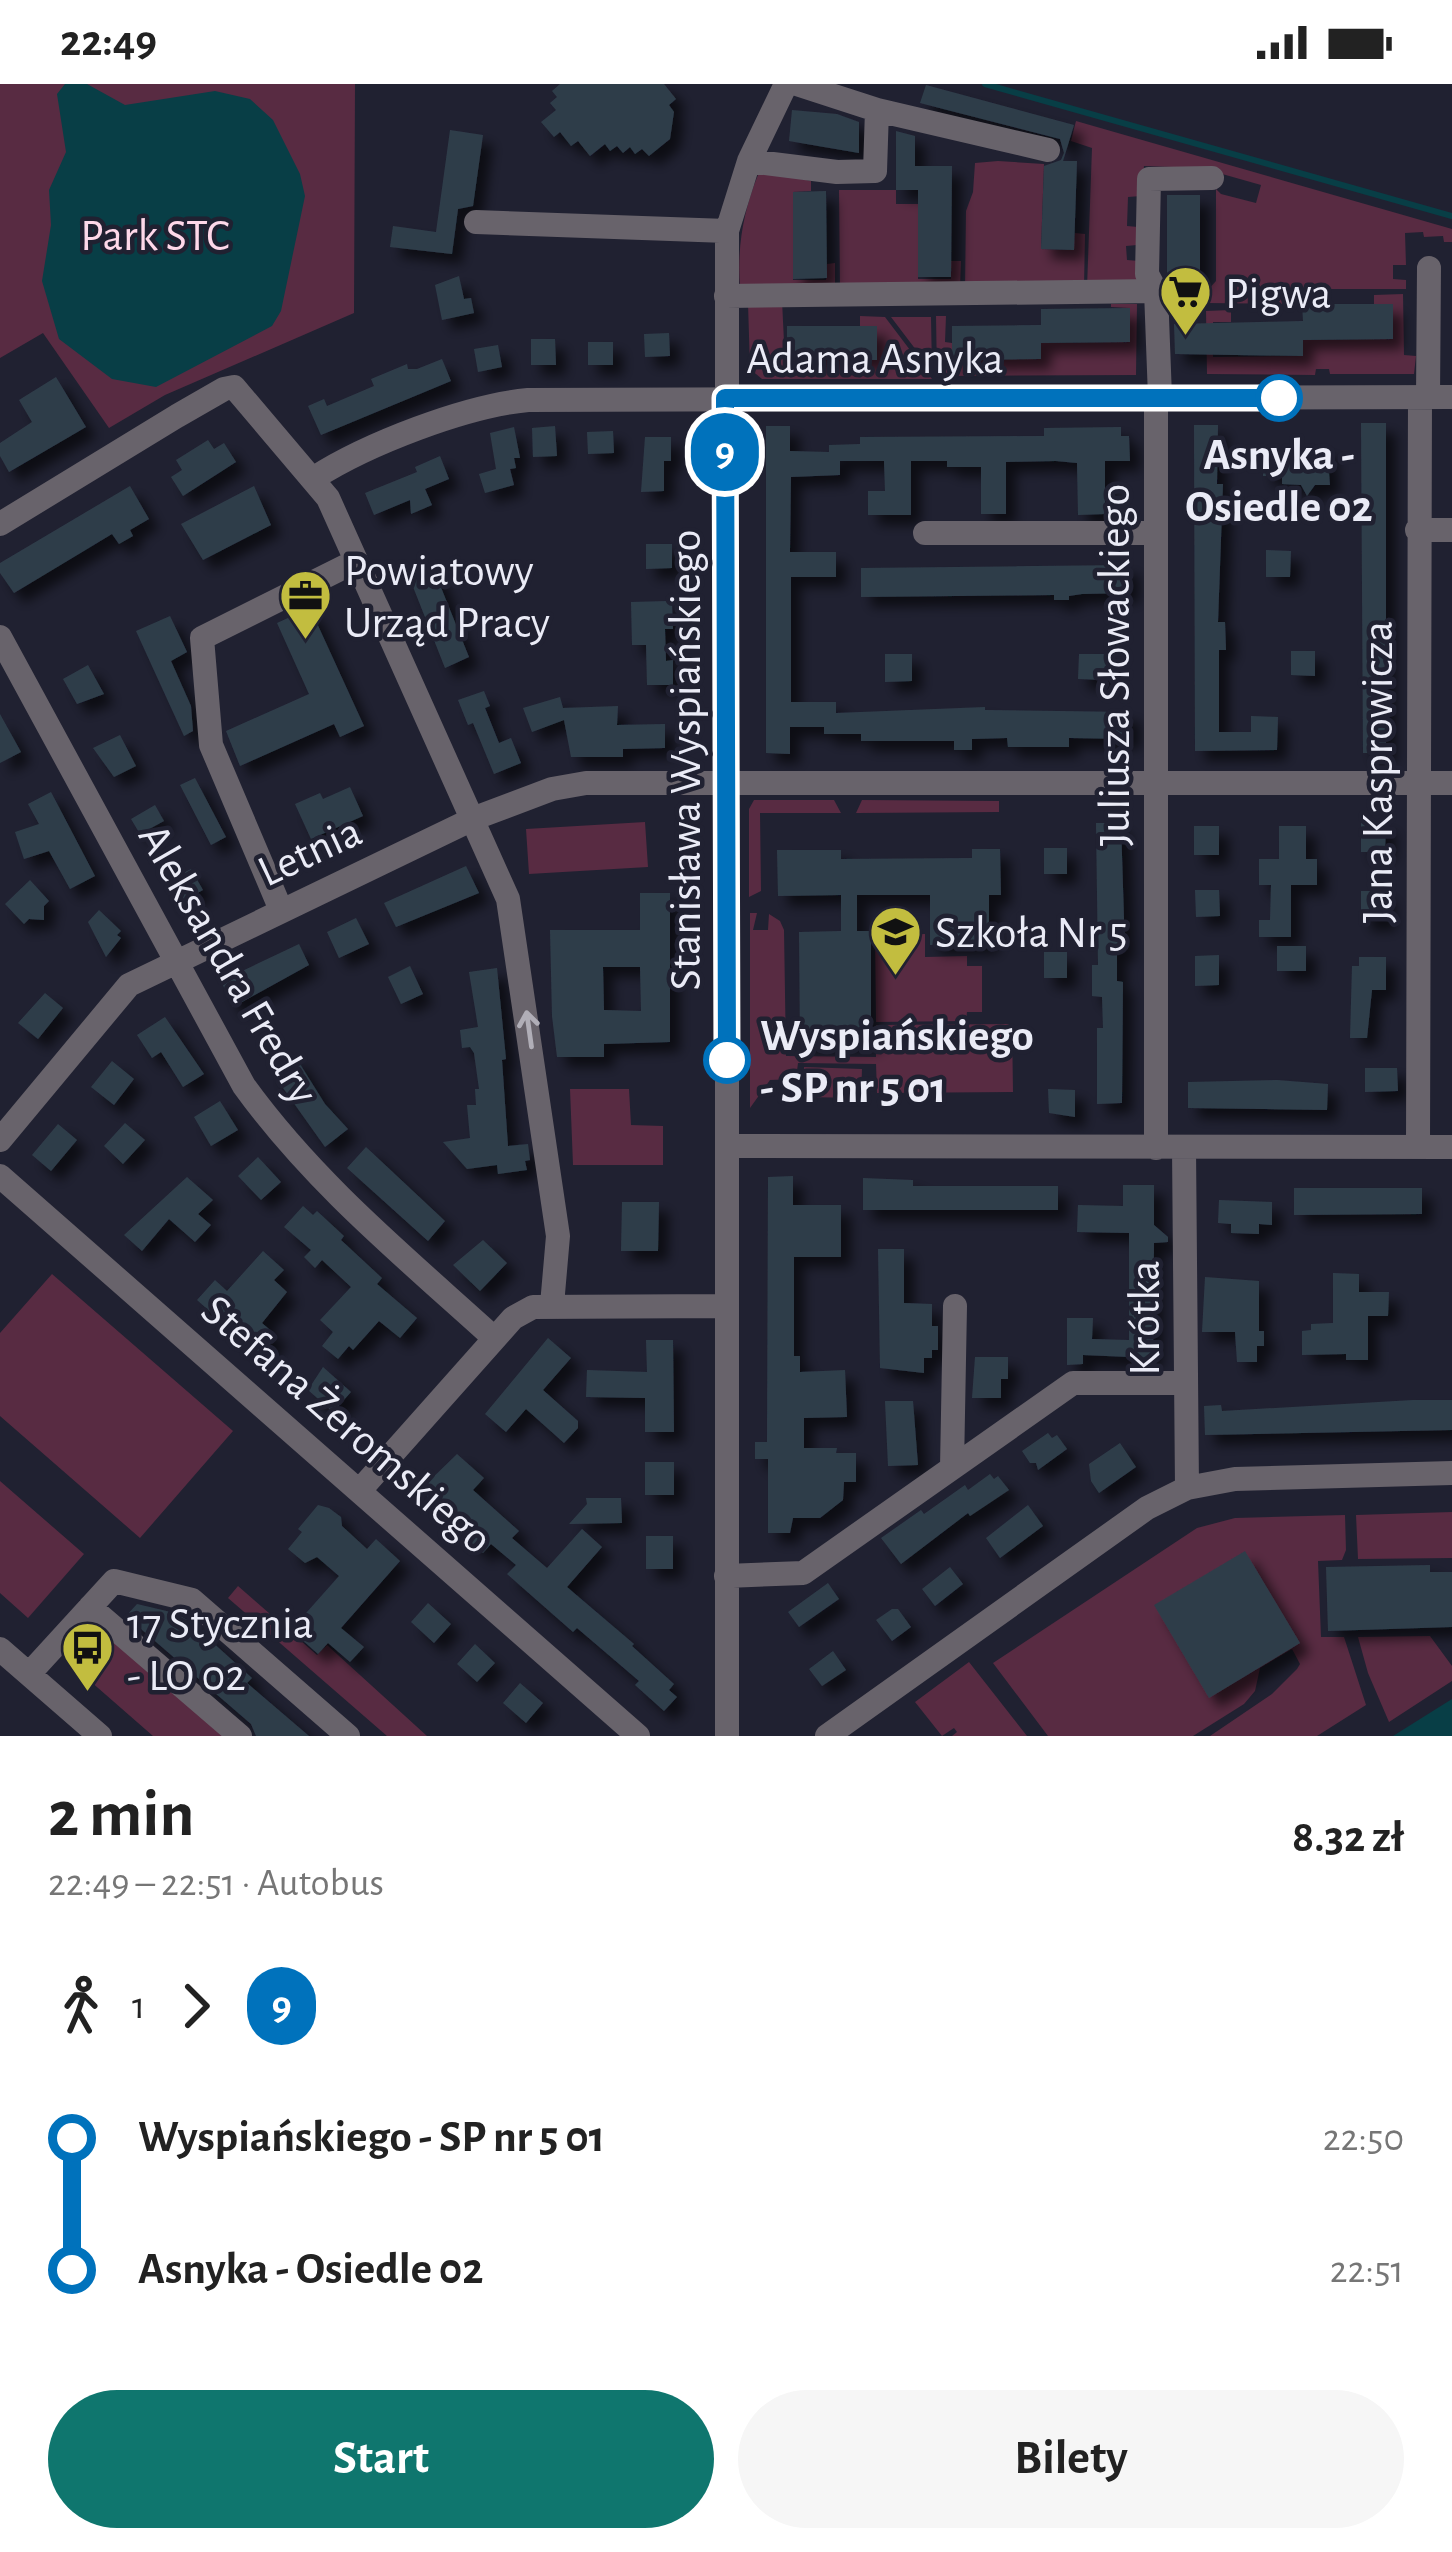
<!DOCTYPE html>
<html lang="pl">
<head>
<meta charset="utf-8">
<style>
	body { margin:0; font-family:"Alegreya Sans",sans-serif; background:#f6f6f6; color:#222; height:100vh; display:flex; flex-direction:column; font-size:45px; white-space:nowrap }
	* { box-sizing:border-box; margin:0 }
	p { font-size:39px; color:#767676 }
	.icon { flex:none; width:66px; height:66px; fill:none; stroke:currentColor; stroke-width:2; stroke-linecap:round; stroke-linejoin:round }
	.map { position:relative; height:1652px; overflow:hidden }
	.details { display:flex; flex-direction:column; background:#fff; flex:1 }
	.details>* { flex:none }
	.badge { padding:0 24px; border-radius:39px; font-size:42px; line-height:78px }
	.map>.badge { position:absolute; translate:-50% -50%; box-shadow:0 0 0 6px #fff }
	.legs { display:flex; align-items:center; gap:18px; height:132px; padding:0 48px; font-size:39px }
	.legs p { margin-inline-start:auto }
	.summary { display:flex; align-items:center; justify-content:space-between; height:204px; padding:0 48px }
	h1 { font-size:66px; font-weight:700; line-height:90px }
	.button { display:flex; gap:24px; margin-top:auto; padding:24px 48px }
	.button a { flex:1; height:138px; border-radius:72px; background:#0f766e; color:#fff; font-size:48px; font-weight:700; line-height:138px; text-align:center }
	.button a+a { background:#f6f6f6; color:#222 }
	ul { padding:0 48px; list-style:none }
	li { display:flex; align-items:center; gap:42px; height:132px; font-size:45px }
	li i { display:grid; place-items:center; width:18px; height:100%; margin:0 15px; background:currentColor }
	li i::after { content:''; width:30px; height:30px; margin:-15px; border:9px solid; border-radius:50%; background:#fff }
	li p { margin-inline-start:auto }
	li:first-child i { background:linear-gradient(#0000 50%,currentColor 0) }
	li:last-child i { background:linear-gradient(currentColor 50%,#0000 0) }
	.status { display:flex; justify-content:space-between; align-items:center; height:84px; padding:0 60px; background:#fff; direction:ltr }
	.status svg { height:33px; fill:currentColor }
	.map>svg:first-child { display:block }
	.green { fill:#582b42 }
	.water { fill:#083e46 }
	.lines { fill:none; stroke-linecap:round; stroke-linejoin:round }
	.stream { stroke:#083e46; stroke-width:6 }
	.building { fill:#2f3d4a; fill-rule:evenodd; filter:url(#shadow) }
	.minor { stroke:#68636b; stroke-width:24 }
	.oneway { stroke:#b0aeb7 }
	.line-1-casing { stroke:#fff; stroke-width:27 }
	.line-1 { stroke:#0072bc; stroke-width:18 }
	.stop-1-dot { fill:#fff; stroke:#0072bc; stroke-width:6 }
	.labels { text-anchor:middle; stroke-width:9; stroke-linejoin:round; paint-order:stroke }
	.park-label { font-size:45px; fill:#fed8e9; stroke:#202131 }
	.poi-label { font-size:45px; fill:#eaebf6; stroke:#202131; text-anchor:start }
	.street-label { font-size:45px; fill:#eaebf6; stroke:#202131 }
	.stop-label { font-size:45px; font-weight:bold; fill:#eaebf6; stroke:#202131 }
</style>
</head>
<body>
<div class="status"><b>22:49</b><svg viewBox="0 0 49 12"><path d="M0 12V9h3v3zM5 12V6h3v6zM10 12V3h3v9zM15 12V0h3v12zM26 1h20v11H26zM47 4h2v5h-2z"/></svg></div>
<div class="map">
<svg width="1452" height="1652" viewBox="0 0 1452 1652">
	<defs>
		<filter id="shadow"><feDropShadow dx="10" dy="10" stdDeviation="6" flood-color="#0009"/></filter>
	</defs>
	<rect width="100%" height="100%" fill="#202131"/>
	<path class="green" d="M0,0H355L354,229L165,311L109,344L43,249L0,274Z
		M1076,37L1452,145V158H1444L1443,152L1424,153L1423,148L1405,149L1406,181H1393V195L1406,196V205H1304L1286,220L1207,219L1206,208L1216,197V105L1221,110L1256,119L1261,101L1201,84L1144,82L1141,112L1128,113L1127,142L1138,143L1137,161L1126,162L1127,176L1139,177L1137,197L1087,204L1092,64L1071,57Z
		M998,77L1044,80L1041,165L1073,166L1075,149L1085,150L1084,203L965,205L966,127L973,108L975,79Z
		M767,88L811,97V107L793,108V196H826L827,180L835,179V207L740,203C737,164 743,128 758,91Z
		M839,106H896V120H918V195H951V177H961L960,205L840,207Z
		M1403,210L1404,271L1416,272L1414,290H1330L1329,285H1316L1315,291L1207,290L1206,227L1231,226V238H1213V273L1302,272L1303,256L1392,255L1393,220H1374V211Z
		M782,216L784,258L877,242H860V232L885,233L932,295H762L750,285L748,219Z
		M1111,220H1137L1136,291L937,292L936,232H946L945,258L952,259V276L1040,275L1041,259L1129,258L1130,224L1111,223Z
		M891,233H931L932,287Z
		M754,716H834L841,729H760L761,807L749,813V725Z
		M862,716L999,717V728L856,729Z
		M645,738L648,783L529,790L526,745Z
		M750,829H757L753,846H768L769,830L780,837L784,846L786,972L876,973V941L1012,940L1013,1008L877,1009L876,980L798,979L796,995L770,996L750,1024Z
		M925,850V873L967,872V882H982V928H967L966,937L876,938L875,851Z
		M804,983L862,985L861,1014L803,1013Z
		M570,1005H629L631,1041L663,1042V1081H573Z
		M52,1190L233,1347L140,1454L0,1332V1249Z
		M0,1397L84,1470L28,1534L0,1509Z
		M1452,1428V1474L1358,1475L1356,1431Z
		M1345,1431L1346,1466L1342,1476L1318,1477L1321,1553H1344L1366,1621L1317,1652H1210L1272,1610L1297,1585L1300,1580L1292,1565L1260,1584L1255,1607L1244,1620L1193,1652H1048L993,1579L1197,1444L1235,1434Z
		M238,1502L317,1571L327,1561L427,1652H387L228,1514Z
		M91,1543L101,1544L226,1652H153L58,1569Z
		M1430,1552L1452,1582V1597L1389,1638L1368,1589L1358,1553Z
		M969,1578L1027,1652H952L957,1648L954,1644L942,1652L915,1618Z"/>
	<path class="water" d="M65,0H87L125,21L215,7L250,15L273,36L300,90L305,112L281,227L272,242L156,303L112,295L59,255L42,197L51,141L49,106L66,68L57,10Z
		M1452,1615V1652H1393Z"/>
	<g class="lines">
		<path class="stream" d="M985,0L1452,132"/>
	</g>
	<path class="building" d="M560,0H664L676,15L669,21L674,28L670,55L649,72L642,65L635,70L630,63L623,69L617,62L610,67L605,60L590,72L578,57L571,62L560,48L554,53L541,38L556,26L550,19L557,13L552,7Z
		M926,1L1074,41L1063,77H1077L1074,166L1041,165L1044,82L1061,76L1064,69L1060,55L920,19Z
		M792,26L837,30L859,38V69L789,57Z
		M450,46L483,51L473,122L458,125L452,170L390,163L393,142L436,148Z
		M896,47L915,52V82H952L951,193H918V106H896Z
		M826,107L827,194L793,195V108Z
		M1167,111H1200V194L1167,193Z
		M459,192L464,215L471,214L474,229L442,236L435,201Z
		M1302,220H1393V255L1303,256V272L1175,270L1174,240L1303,237Z
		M1130,224V258L1041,259V275L952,276V242L1041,241V225Z
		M787,242H877V276H787Z
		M669,249L670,272L645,273L644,250Z
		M531,255H555L556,281H531Z
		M588,258H613V281H588Z
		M498,261L502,283L478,288L474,265Z
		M442,275L451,297L321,351L308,322L324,315L327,322L374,302L371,295L407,280L408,285H417Z
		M56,293L86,343L9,388L0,372V359L32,338L19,316Z
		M1361,339H1386V669H1363Z
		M1194,341H1218L1217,400H1223L1218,538H1225L1226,566H1219V648H1251V632L1278,633L1277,666L1195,667Z
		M555,342L557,372L533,373L532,344Z
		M766,342H790V367L829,368V361L860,360V353L1044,352V344L1121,343V352H1129L1130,377H1105V430L1078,431L1077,379L1056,377L1006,378V430H981V383H947V377H911V431H868V407H885L884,377H840V391L791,393L790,468H836V493H791V618H836V629L985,623V626L1130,628V655L1069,654V663H1008L1007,654L972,655V666H954V657H861V650H824V643H790V670L766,669Z
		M514,343L520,374H514L516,384L510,385L514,401L485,409L479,390L496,385L490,349Z
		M613,347L614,369L588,370L587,348Z
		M645,353H671V377H664V407L641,408Z
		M208,356L214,365L224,359L236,378L183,412L171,393L182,386L176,376Z
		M1263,364H1327L1330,401H1315L1307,412L1301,401L1282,400V392H1263Z
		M440,372L449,395L425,405L432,421L411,430L410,416L374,431L365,409L417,388L415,383Z
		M130,402L149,435L130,446L133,452L119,460L112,450L14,509L0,489V479Z
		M254,402L271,441L203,476L181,440Z
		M646,460H672V484L646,485Z
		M1266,466L1291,467L1290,493H1266Z
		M432,481L469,573L445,584L408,490Z
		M1129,481V509L1082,510L1069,512V516H1054V511L861,513V484Z
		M668,517L672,520L673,545H665L666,577L673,576V601H647L646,561H632L631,518Z
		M310,524L364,642L340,653L334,640L240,682L226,647L309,610L277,539Z
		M170,532L187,568L171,577L191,622L193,647L184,652L136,547Z
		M1291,567H1315V592L1291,591Z
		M885,570H912V597L885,598Z
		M1079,570H1106V596L1078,595Z
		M88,581L104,610L77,620L63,595Z
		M484,607L490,622L485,624L499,659L511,654L521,679L494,690L473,639L468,641L458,616Z
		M560,613L563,624L618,622L617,641L665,640V664L623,665V673H571L564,636L532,648L523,624Z
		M0,630L21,668L0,679Z
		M120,651L136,682L114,693L93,664Z
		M195,694L226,753L211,761L180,701Z
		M350,703L363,732L311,755L295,720L320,709L323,715Z
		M51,708L95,792L70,805L49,767L24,775L15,748L39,740L28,720Z
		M155,721L164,737L140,750L131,735Z
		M1096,739H1121L1125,867H1117V897L1123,898L1122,1019L1097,1020V944H1103L1102,913L1092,912V881H1098Z
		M1361,739H1386L1385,768H1361Z
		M1194,742H1219V771H1194Z
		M1279,742H1306V775H1317V801H1291V853H1259V836H1270L1271,801H1259V775H1279Z
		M1044,764H1067V790H1044Z
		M972,765H1000L1001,811H989V860L930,861V811H857V847H871V958L800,959L799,848L841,847V811L778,812L777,766H841V775L972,774Z
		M466,782L479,809L396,843L384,819Z
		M191,785L203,806L177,820L166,798Z
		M30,796L49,817L44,822V836L29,835L24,840L5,820Z
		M1195,806H1219L1220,832L1196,833Z
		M1361,807H1385L1386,837H1361Z
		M640,809H670V958L604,960V973H557L552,932L550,846H640ZM603,883H640L641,927L604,926Z
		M99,826L121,847L117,851L121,854L106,873L88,838Z
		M356,834L369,860L339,874L327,848Z
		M299,860L309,881L233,923L221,897Z
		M1277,862H1306V887H1277Z
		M1044,868H1067V894H1044Z
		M1219,871V901L1195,902V872Z
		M1359,873H1386V906H1372L1367,954H1350L1352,882H1359Z
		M410,882L423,910L401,920L388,893Z
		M497,884L506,975L502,976L508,1062L528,1060L530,1076L525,1077L527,1086L498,1090L497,1081L467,1085L443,1058L470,1054L467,1021H476L475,1005H479L474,969L470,963L462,964L460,946L478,943L469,888Z
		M45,909L63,924L38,955L18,939Z
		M165,933L204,990L183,1003L161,968L152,974L137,951Z
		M295,972L325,1020L348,1045L325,1063L271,987Z
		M112,977L134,995L114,1021L91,1003Z
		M1365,984H1397L1398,1007L1365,1008Z
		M1277,996L1328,1000L1327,1026L1188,1024V998Z
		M1048,1005L1075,1006V1033L1049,1029Z
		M220,1017L238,1046L211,1062L194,1033Z
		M125,1039L145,1056L123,1080L104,1062Z
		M58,1040L77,1056L51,1087L32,1071Z
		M366,1063L445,1137L428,1157L347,1084Z
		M258,1073L281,1098L261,1116L238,1092Z
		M793,1092V1121H841V1173H794V1272H800V1288L845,1286L847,1333L804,1334V1364H837L836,1369H856V1398H844L843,1416L820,1434H793L790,1449H768V1375H755V1358H767L768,1093Z
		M187,1093L213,1116L198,1130L211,1141L195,1158L169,1135L142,1167L124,1151Z
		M863,1094L913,1096V1102H1058V1126H863Z
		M1123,1101H1154V1141L1168,1153V1158L1154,1159L1153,1274L1083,1271V1280L1067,1281V1234H1093L1092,1255L1129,1256V1149L1077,1148L1078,1121L1123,1122Z
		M1294,1104H1422V1130L1294,1131Z
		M1219,1116L1272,1118V1141L1259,1140V1150L1231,1149V1140L1218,1139Z
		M622,1118H659L658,1167H621Z
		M303,1122L313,1131L317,1127L344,1152L341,1156L382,1194L377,1200L417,1234L400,1254L379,1237L353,1266L349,1262L338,1275L322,1262L333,1248L320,1236L351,1203L322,1176L315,1184L304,1173L311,1166L284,1143Z
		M483,1156L507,1179L480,1207L453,1181Z
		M878,1165H904V1219L932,1220V1242H938V1266H932V1274H924V1289L880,1284Z
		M263,1167L284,1186L274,1196L287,1208L262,1239L277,1252L260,1272L197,1216L215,1196L227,1207Z
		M1333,1189L1359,1190V1208H1389L1388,1232H1368V1276H1346V1270L1302,1271V1247L1311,1246V1240L1333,1239Z
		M1205,1193L1259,1197V1247H1264V1262H1257V1278H1237L1235,1248H1202Z
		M548,1254L571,1274L543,1306L578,1337V1344L564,1359L526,1325L506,1348L485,1330Z
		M646,1256H673L674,1348H645V1314L586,1313L587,1286L647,1288Z
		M975,1273H1008V1295H1001V1314H972Z
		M323,1283L351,1308L333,1328L308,1306Z
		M1413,1316H1452V1346L1205,1351L1204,1322L1221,1321L1222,1327Z
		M885,1317H913L918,1381L888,1382Z
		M1048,1349L1052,1354L1057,1351L1067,1365L1038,1386L1036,1379H1030L1022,1367Z
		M1120,1359L1136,1383L1099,1409L1091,1397L1089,1380Z
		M457,1370L484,1394L473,1406L519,1447L512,1454L547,1484L582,1445L602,1463L567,1503L634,1560L632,1562L674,1600L669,1606L677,1613L664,1627L635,1601L639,1597L577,1544L573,1548L507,1490L516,1481L491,1460L483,1469L457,1446L461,1442L420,1406Z
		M645,1378H674V1411H645Z
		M990,1390L994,1395L998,1392L1009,1406L970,1432L968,1429L901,1480L881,1454L921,1426L924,1430L965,1401L968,1406Z
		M586,1414H621L622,1439L569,1440L587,1420Z
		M318,1421L329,1424L341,1433L342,1442L367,1465L376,1455L400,1477L341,1544L364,1563L350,1578L328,1559L318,1570L291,1546L339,1492L317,1473L305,1479L288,1465L302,1448L298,1445Z
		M1028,1421L1043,1442L1000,1474L986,1454Z
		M646,1452H673V1485H646Z
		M1245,1467L1300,1559L1209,1614L1154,1521Z
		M1430,1481V1488H1452V1543L1328,1547L1326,1483Z
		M950,1483L963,1500L935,1522L922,1505Z
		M828,1499L839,1515L799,1543L788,1528Z
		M428,1519L451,1540L434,1559L411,1538Z
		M137,1520L175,1529L189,1537L252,1594L247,1599L309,1652H256L251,1640L126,1532Z
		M892,1525H898L911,1543L892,1557L876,1536Z
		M475,1560L495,1579L477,1598L457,1580Z
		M833,1567L846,1586L822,1602L809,1585Z
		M520,1599L543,1619L526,1639L503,1619Z"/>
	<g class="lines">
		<path class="minor" d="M877,26L1048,66
			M749,77L837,88L875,87L877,26L797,0
			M476,138L727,147
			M1156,207L1147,190L1149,95L1212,94
			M726,212L1156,207L1160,313
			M1428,313L1429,184
			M314,394C367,360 465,322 528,316L1452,313
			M0,440L177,332L224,305L234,303L328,414L508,815L558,1152L552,1221
			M1417,446H1452
			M925,449H1155
			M0,553L244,1002C314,1099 406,1174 494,1254
			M281,826L211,661L202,554L356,477
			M0,1056L129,901L475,734L552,705L586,699H1452
			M727,1062L1452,1063
			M1418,1063L1420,313
			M1156,1064V314
			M1184,1064L1187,1404
			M0,1092L638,1652
			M952,1383L955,1222
			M361,1405L513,1234L533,1223L726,1222
			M726,1492L803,1489L1073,1299H1185
			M90,1523L240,1652
			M0,1565L100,1652
			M29,1590L114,1497L192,1516L348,1652
			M727,1652V147L749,77L786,0
			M827,1652L1147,1424L1187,1404L1235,1395L1452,1389"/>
	</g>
	<defs><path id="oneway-shaft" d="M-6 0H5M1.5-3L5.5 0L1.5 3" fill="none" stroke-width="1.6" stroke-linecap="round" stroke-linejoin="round" transform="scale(3)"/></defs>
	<use class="oneway" href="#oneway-shaft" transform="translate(529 945) rotate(-98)"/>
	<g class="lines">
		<defs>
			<path id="line-1" d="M727,976L725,314H1279"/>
		</defs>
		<use href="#line-1" class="line-1-casing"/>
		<use href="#line-1" class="line-1"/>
	</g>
	<defs>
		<symbol id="supermarket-pin" viewBox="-11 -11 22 30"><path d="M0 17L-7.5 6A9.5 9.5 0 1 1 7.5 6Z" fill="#c2bd3f" stroke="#202131"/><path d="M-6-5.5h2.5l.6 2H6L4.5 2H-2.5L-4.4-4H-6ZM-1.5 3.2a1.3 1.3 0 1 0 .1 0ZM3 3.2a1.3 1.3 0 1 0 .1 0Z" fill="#111"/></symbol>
		<symbol id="office-pin" viewBox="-11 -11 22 30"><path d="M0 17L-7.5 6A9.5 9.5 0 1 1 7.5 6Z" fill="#c2bd3f" stroke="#202131"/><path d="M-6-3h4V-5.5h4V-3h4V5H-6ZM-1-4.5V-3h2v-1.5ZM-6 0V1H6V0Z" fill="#111"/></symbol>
		<symbol id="school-pin" viewBox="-11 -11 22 30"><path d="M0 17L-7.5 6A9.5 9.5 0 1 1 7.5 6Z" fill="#c2bd3f" stroke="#202131"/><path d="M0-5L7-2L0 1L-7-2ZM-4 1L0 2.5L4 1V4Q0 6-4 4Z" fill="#111"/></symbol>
		<symbol id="bus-pin" viewBox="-11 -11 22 30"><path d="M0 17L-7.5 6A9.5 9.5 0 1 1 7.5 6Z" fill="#c2bd3f" stroke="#202131"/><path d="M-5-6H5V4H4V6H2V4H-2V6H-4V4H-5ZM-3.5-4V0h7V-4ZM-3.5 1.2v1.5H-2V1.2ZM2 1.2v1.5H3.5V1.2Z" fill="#111"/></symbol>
	</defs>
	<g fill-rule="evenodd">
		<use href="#supermarket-pin" x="1156" y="178" width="59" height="81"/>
		<use href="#office-pin" x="276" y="482" width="59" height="81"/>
		<use href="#school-pin" x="866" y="818" width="59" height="81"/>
		<use href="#bus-pin" x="58" y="1534" width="59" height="81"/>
	</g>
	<g class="stop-1-dot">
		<circle cx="1279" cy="314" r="21"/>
		<circle cx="727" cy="976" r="21"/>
	</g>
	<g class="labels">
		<g class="park-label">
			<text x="155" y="166">Park STC</text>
		</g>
		<g class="poi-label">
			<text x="1225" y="224">Pigwa</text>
			<text x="344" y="501">Powiatowy<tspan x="344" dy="52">Urząd Pracy</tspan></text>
			<text x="935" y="863">Szkoła Nr 5</text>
			<text x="127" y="1554">17 Stycznia<tspan x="127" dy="52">- LO 02</tspan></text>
		</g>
		<g class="street-label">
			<text x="875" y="289">Adama Asnyka</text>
			<text transform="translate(1113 581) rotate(-90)" y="16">Juliusza Słowackiego</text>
			<text transform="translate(684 676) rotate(-90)" y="16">Stanisława Wyspiańskiego</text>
			<text transform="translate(1376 688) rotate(-90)" y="16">Jana Kasprowicza</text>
			<text transform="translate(309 766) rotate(-25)" y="16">Letnia</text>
			<text transform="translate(230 879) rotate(60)" y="16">Aleksandra Fredry</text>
			<text transform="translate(1143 1234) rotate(-90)" y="16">Krótka</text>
			<text transform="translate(348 1339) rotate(41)" y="16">Stefana Żeromskiego</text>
		</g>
		<g class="stop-label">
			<text x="1279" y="385">Asnyka -<tspan x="1279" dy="52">Osiedle 02</tspan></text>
			<text x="760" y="966" text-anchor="start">Wyspiańskiego<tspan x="760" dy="52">- SP nr 5 01</tspan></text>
		</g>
	</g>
</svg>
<b class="badge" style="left:725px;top:368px;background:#0072bc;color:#fff">9</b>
</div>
<section class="details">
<div class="summary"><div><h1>2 min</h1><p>22:49 – 22:51 · Autobus</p></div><b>8.32 zł</b></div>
<div class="legs"><svg class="icon" aria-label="walk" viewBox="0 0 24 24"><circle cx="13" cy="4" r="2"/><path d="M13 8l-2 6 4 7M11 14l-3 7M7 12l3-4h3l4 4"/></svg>1<svg class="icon" aria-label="forward" viewBox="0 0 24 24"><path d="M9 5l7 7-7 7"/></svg><b class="badge" style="background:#0072bc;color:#fff">9</b></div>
<ul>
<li><i style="color:#0072bc"></i><b>Wyspiańskiego - SP nr 5 01</b><p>22:50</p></li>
<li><i style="color:#0072bc"></i><b>Asnyka - Osiedle 02</b><p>22:51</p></li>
</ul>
<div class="button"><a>Start</a><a>Bilety</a></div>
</section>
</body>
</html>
